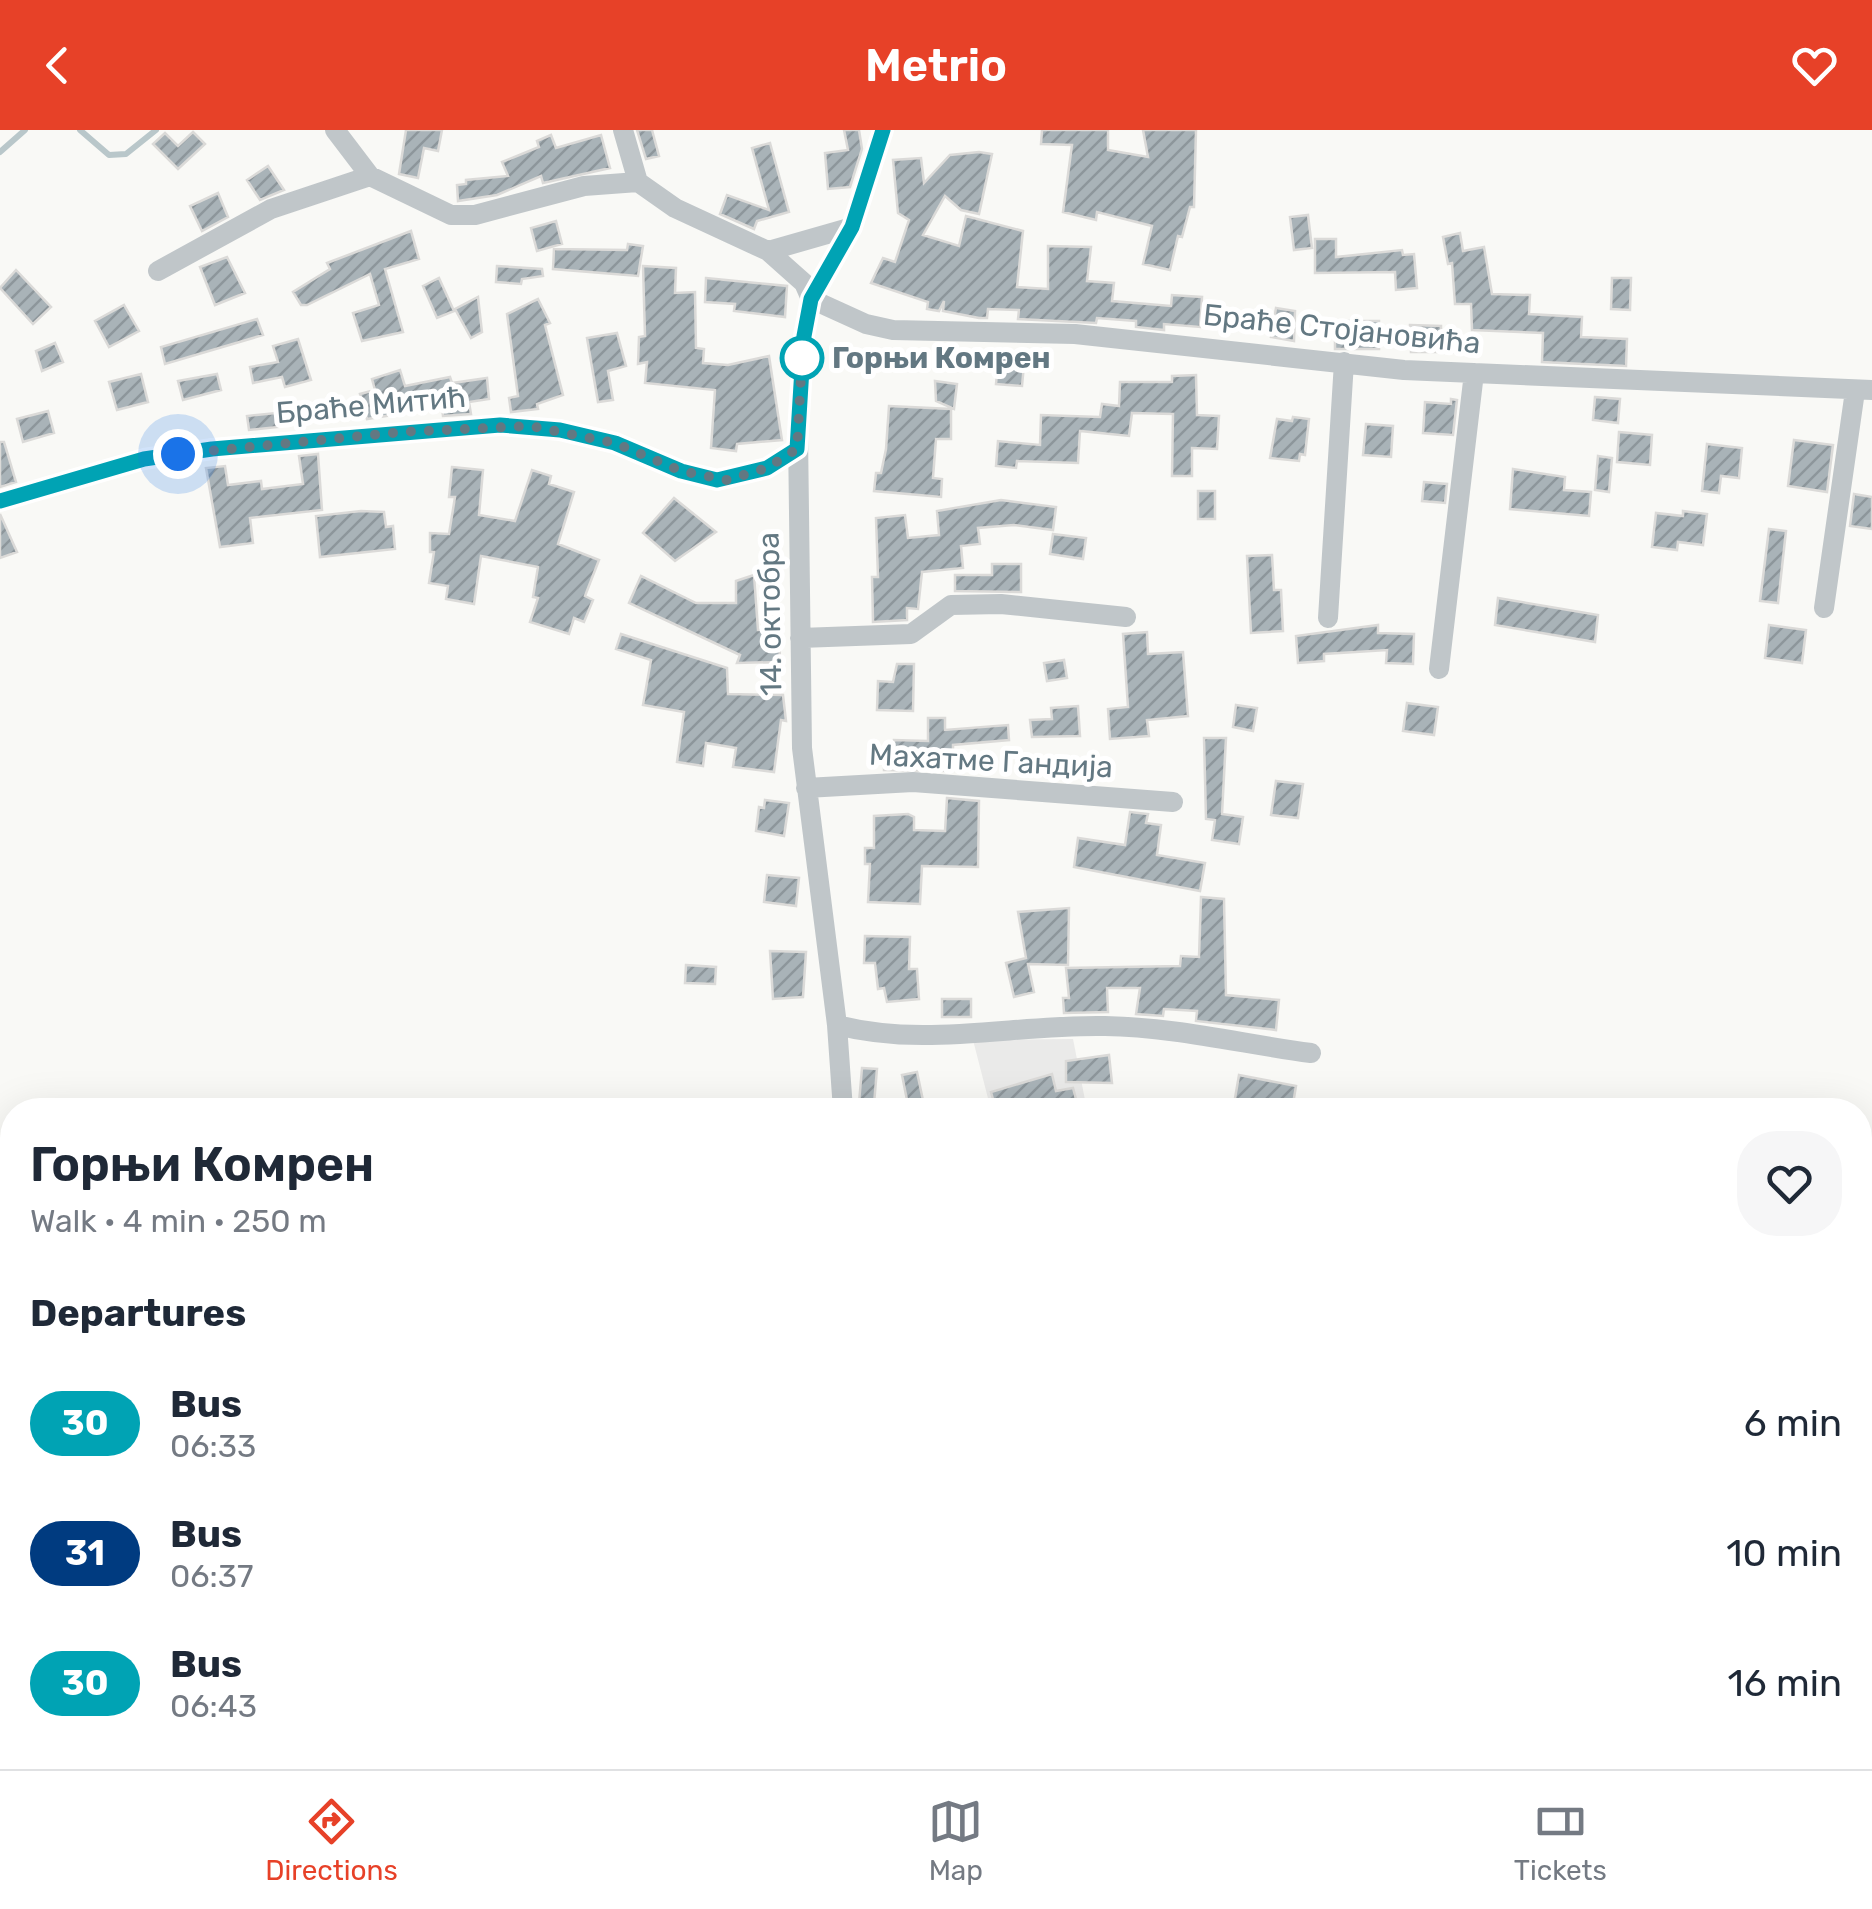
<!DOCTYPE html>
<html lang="en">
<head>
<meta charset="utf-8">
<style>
	body { margin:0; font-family:Rubik,sans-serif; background:#f6f6f7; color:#1f2937; height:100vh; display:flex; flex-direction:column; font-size:38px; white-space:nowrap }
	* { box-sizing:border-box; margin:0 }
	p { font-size:32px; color:#747a83 }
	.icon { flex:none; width:55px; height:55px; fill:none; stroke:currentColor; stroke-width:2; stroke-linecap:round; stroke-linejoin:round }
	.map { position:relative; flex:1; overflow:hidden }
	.details { position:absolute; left:0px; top:968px; width:1872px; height:672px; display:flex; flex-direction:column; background:#fff; border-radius:40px 40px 0 0; box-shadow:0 10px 40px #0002 }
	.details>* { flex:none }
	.badge { padding:0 20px; border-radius:32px; font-size:35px; line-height:65px }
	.you { position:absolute; width:50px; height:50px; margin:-25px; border:8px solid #fff; border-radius:50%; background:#1a73e8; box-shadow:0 0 0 15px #1a73e833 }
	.map>.badge { position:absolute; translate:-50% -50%; box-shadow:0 0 0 5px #fff }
	h2 { padding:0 30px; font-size:38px; line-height:90px }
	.round { display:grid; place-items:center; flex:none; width:105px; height:105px; border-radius:40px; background:#f6f6f7 }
	.overview { display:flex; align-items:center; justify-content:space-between; height:170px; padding:0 30px }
	h1 { font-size:48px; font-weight:600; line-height:75px }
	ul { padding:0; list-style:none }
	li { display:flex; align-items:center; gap:30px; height:130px; padding:0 30px }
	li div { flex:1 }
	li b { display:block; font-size:38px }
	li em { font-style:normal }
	li .badge { min-width:110px; font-weight:700; text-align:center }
	header { display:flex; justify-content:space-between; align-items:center; height:130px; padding:0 30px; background:#e74128; color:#fff; font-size:45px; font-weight:600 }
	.tabs { display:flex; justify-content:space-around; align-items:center; height:140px; border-top:2px solid #e0e1e3; background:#fff; font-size:28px; color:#747a83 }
	.tabs a { display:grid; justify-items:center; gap:5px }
	.tabs .selected { color:#e74128 }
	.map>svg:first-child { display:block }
	.built { fill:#eaeae9 }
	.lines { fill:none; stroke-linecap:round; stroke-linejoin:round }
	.stream { stroke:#b9c7ca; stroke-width:6 }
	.building { fill:url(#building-hatch); stroke:#dbdad8; stroke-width:2.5 }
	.minor { stroke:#c0c6c9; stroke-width:20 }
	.line-casing { stroke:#fff; stroke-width:22 }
	.line { stroke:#00a3b4; stroke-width:15 }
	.walk { stroke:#637882; stroke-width:10; stroke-dasharray:0 18 }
	.stop-dot { fill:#fff; stroke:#00a3b4; stroke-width:5 }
	.labels { text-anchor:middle; stroke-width:10; stroke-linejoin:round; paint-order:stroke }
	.street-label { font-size:30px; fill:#637882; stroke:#fff }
	.stop-label { font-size:30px; font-weight:bold; fill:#637882; stroke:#fff; text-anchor:start }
</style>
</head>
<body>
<header><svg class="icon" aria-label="back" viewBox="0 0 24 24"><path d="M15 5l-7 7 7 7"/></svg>Metrio<svg class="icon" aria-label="heart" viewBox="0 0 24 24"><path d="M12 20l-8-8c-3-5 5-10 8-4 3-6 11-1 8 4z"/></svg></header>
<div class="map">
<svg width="1872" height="1639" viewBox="0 0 1872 1639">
	<defs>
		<pattern id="building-hatch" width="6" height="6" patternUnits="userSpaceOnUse" patternTransform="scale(2.5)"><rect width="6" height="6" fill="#a9b3b8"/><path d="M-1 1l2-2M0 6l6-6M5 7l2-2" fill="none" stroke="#8d969b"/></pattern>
	</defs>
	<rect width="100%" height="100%" fill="#f9f9f6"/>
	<path class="built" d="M1073,909L1087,980H991L973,910Z"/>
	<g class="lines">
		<path class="stream" d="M80,0L109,25L126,24L156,0
			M0,22L25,0"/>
	</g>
	<path class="building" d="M406,0H442L438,21L424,18L418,48L399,44Z
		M637,0H652L659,26L646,29Z
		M844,0H859L862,19L850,57L828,59L825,23L848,20Z
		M1042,0H1108V20L1148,27L1143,0H1196L1194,77H1190L1182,107L1178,106L1170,140L1143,134L1152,96L1097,82L1096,90L1063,82L1072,15L1041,14Z
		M193,2L205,14L178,39L153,14L165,3L178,16Z
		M551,5L556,18L601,5L610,38L543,53L541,46L497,65L458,71L457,55L466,54V50L508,46L502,32L539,17L537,11Z
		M770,13L789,82L757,91L754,99L720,84L727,65L769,80L752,18Z
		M979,22L992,24L979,84L961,80L945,66L923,105L959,116L966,86L1023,101L1017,157L1048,159V116L1091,117L1087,151L1114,153L1112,171L1171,176L1172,165L1202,167L1200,197L1164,194V200L1136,197V191L1097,188L1096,193L1018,189L1019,180L988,179L987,188H979L943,181L944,171L939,181L927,179L928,172L871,153L883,128L895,132L909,90L898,83L893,30L921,28L924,53L950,25Z
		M268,36L284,60L260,70L247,50Z
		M218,63L228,87L202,101L190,76Z
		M1308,85L1312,118L1294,120L1290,87Z
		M556,91L562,114L537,121L531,98Z
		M411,101L419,129L385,139L403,202L362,211L353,183L379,175L370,144L307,175H301L293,162L330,139L327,133Z
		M1460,103L1463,121L1484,117L1492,164L1530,165L1529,184L1582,187L1581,207L1627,209L1626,236L1542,232L1543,203L1472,200L1471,174H1455L1452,133L1448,134L1443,107Z
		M1315,109H1336V127L1402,120L1403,125L1414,124L1417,158L1396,160L1395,142L1315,143Z
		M628,114L643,116L638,146L553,139L554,119L627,120Z
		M227,127L245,163L215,175L200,137Z
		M497,136L542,139L543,146L522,149L521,154L496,152Z
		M643,136L676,138L675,163L695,162L696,218L704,219L703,233L728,235L769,226L782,310L737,314L736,321L711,318L715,260L645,253L647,232L638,234L639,207L645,206Z
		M16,140L51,177L33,194L0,158Z
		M439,148L454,181L437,188L423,156Z
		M706,148L787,156L785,187L734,181L735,174L705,172Z
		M1612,148H1631L1630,180L1611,179Z
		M478,167L482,202L471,208L455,179Z
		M538,169L550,193L545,195L563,265L537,274L538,279L511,282L509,268L518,266L507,184Z
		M124,175L139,201L109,217L95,191Z
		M1276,178L1295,181L1294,211L1271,207Z
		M257,189L263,205L165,234L161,217Z
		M1335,191H1379V219H1335Z
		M1410,195L1441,196V206H1457V222H1411Z
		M617,203L626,236L608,241L613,270L598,272L587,208Z
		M298,209L311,250L285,257L282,247L253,253L250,237L278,232L273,216Z
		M55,213L63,232L42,241L36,221Z
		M999,222L1025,224L1022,256L996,254Z
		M400,240L405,256L450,247L452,253L487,248L489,269L469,272L471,284L443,286L442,277L367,289L360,264L375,260L372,249Z
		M141,244L148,272L117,280L109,252Z
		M217,244L221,260L183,270L178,251Z
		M1196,245L1197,285L1219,286L1217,319L1192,318V346H1172L1173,284L1132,283L1129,306L1080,301L1078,333L1017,331L1016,338L996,336L998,311L1040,315L1041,285L1100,287L1102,274L1119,276L1120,252H1172V246Z
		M935,251L957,254L954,279L936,271Z
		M1595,267L1620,269L1618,293L1593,290Z
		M1451,269L1457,270L1453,305L1423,303L1425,272L1451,274Z
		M889,276L951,279V309H936L933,348L942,349L941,367L874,361L876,343H881L886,319Z
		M48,281L54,303L23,312L17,289Z
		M276,283L278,297L249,300L247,286Z
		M1293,287L1309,289L1305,325L1300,324L1299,331L1270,328L1277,289L1292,291Z
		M1366,294L1393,296L1391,327L1363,325Z
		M1619,302L1652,305L1650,335L1617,332Z
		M1794,310L1833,315L1827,362L1788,356Z
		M0,312H4L16,352L0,357Z
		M1707,314L1742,318L1739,348L1721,346L1719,363L1702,361Z
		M318,324L322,380L250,388L253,413L220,417L206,338L225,336L228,355L261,351L262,359L303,354L299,326Z
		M1598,326L1612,328L1609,362L1595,360Z
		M452,337L483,340L479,385L515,391L532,340L551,346L549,354L574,362L558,414L599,430L585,466L593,470L584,492L574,488L569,504L530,492L538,468L533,467L538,437L481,426L474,474L446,469L448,456L429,453L434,422H430V403L449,404L455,367H449Z
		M1513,339L1565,347L1564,360L1591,362L1589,386L1510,379Z
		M1424,352L1447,354L1445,373L1422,371Z
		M1198,361H1215V389H1198Z
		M1854,364L1872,367V399L1850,396Z
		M674,368L716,402L675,431L643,403Z
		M1001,370L1056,377L1053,400L1014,395L978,398L980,414L961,416L963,438L922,442L918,479L907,478V490L873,492L872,447H878L876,388L905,385L908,408L939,405L937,381Z
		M361,381L384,382L386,397L393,396L395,419L320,427L316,386Z
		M1683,381L1707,384L1703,415L1678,412L1677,420L1652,417L1656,383L1683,386Z
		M0,384L17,422L0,428Z
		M1769,399L1786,401L1778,473L1760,471Z
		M1053,404L1086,408L1083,429L1050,424Z
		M1272,425L1274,460H1281L1283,501L1251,503L1247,426Z
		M992,434H1021V462L955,461V445H992Z
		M754,445L758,500L779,499L780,532L737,533L740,525L629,473L641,446L696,473H736V451Z
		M1498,468L1598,485L1595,512L1495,495Z
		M1378,495V503L1414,504L1413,534L1386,533L1387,520L1324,524V531L1298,533L1296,506Z
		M1769,495L1806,500L1802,533L1765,528Z
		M1147,502L1148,524L1183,522L1188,586L1147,590L1149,606L1110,609L1108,579L1128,577L1123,504Z
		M621,504L727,538L728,564L783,565L786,591L781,590L774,642L733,637L736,618L706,613L703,636L677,632L684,582L643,575L651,530L616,519Z
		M1064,530L1067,548L1047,551L1044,533Z
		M897,534H914L913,581L877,580L878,551L893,552Z
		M1407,573L1438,577L1434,605L1403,601Z
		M1236,575L1257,578L1253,601L1233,597Z
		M1078,576L1080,606L1032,607L1030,590L1052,589L1051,578Z
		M928,588H945V600L1008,595L1009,610L953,615V641L884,640V619H894V610L928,611Z
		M1204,608H1226L1222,684L1243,687L1239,714L1212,710L1215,690L1206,689Z
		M1276,651L1303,654L1298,688L1271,685Z
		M947,668L979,671L978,737L922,736L920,774L868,772L870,734H865V718H874V686L908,684L914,687V700L945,701Z
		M765,670L789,673L784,706L756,701L759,677L764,678Z
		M1130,682L1148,684L1146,693L1161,695L1157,725L1205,733L1200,761L1074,737L1078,708L1125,715Z
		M767,745L799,748L796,776L764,772Z
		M1201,767L1224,769L1226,865L1279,870L1276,900L1196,891L1197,881L1164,879L1163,886L1136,884L1140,858H1107L1108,882L1064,883L1063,868H1069L1066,838L1180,836L1181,826L1199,827Z
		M1069,778L1068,835L1028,834L1034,862L1014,867L1006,833L1026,828L1018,782Z
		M865,806L910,807L909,839H917L919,869L887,872L884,858L878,859L875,833H864Z
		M770,821L806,822L803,867L773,869Z
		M686,835L716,837L715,854L685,853Z
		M942,869H971V887H942Z
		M1109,925L1112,953L1066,952V931Z
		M862,938L877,939L874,974L859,973Z
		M917,942L925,980H909L902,945Z
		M1052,944L1056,961L1073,958L1079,980H996L991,962Z
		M1239,945L1296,956L1292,980H1233Z"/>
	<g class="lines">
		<path class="minor" d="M335,0L370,46L451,85H475L584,56L638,52L675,78L768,121L804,153L811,169
			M623,0L638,52
			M768,121L852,97
			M158,141L271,79L370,46
			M811,169L866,194L893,200L1075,204L1404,240L1872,260
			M0,371L145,329L212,319L500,295L561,300L615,313L681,341L717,350L767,338L797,319
			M1824,478L1855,261
			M1328,488L1344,232
			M800,508L911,504L951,475L1001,474L1126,487
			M1439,539L1474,243
			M806,658L913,652L1173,672
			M837,895C925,918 1016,894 1105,896C1174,897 1243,914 1311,923
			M843,980L837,895L802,618L798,304L804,207L811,169L852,97L883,0
			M1080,1628L1089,1639"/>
	</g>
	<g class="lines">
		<defs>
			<path id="line" d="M0,371L144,329L212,319L500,295L560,300L615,313L681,341L717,350L767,338L797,319L804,206L811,169L852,97L883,0"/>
		</defs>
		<use href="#line" class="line-casing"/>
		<use href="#line" class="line"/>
		<path class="walk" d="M178,324L402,302L530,296L615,313L681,341L727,350L767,338L797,319L802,228"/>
	</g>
	<circle class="stop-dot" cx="802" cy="228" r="20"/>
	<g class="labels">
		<g class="street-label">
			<text transform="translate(1342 199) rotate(6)" y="10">Браће Стојановића</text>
			<text transform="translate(371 275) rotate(-5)" y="10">Браће Митић</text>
			<text transform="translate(770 484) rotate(-91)" y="10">14. октобра</text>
			<text transform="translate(991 631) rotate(3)" y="10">Махатме Гандија</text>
		</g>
		<g class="stop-label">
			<text x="832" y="238">Горњи Комрен</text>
		</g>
	</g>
</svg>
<div class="you" style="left:178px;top:324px"></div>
<section class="details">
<div class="overview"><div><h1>Горњи Комрен</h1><p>Walk · 4 min · 250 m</p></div><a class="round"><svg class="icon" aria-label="heart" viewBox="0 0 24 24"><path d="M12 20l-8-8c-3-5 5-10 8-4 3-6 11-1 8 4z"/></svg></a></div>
<h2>Departures</h2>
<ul>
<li><span class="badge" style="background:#00a3b4;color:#fff">30</span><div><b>Bus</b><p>06:33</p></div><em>6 min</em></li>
<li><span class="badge" style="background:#003b80;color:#fff">31</span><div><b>Bus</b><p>06:37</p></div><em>10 min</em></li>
<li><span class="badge" style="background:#00a3b4;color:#fff">30</span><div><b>Bus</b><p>06:43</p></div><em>16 min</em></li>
</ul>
</section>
</div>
<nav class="tabs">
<a class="selected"><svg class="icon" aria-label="directions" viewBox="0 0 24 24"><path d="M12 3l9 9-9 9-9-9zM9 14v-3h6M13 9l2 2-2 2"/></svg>Directions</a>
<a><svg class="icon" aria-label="map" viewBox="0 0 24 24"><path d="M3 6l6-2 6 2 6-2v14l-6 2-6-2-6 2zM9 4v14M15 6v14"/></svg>Map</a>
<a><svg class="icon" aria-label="tickets" viewBox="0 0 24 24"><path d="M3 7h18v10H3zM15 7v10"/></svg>Tickets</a>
</nav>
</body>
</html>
